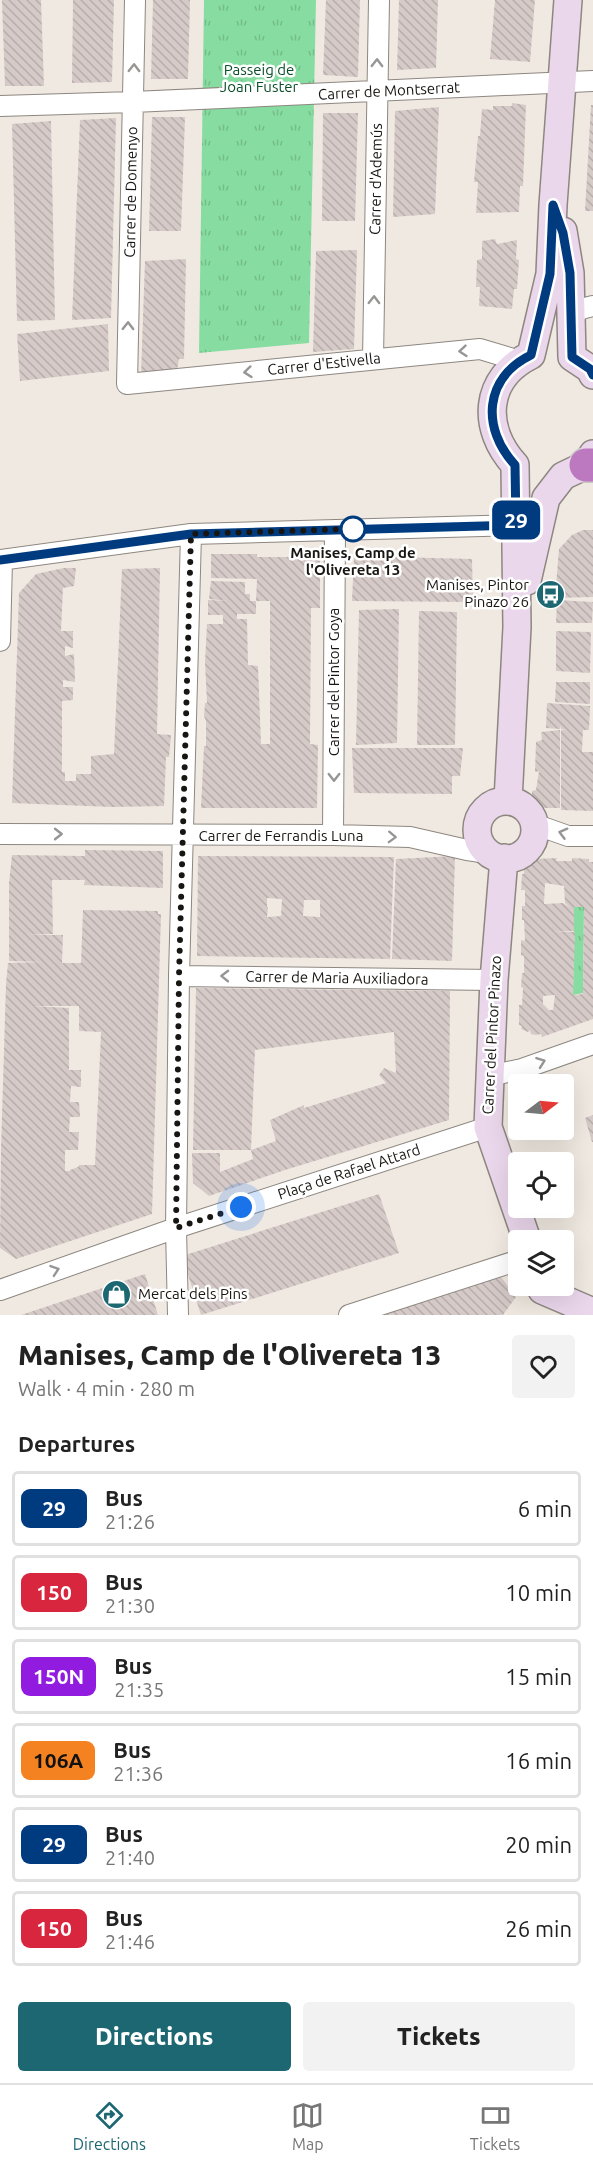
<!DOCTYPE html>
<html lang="en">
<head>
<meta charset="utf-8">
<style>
	body { margin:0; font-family:Ubuntu,sans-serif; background:#f2f2f2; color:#222; height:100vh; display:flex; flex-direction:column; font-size:22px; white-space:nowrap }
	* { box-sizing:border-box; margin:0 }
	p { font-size:20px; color:#767676 }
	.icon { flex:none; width:33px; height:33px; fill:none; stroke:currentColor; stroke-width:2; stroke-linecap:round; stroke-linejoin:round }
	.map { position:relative; height:1315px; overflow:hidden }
	.drawer { display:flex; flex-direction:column; background:#fff; flex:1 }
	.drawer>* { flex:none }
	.badge { padding:0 12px; border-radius:9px; font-size:21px; line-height:39px }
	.needle { width:39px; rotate:74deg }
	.buttons { position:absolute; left:508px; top:1074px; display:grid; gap:12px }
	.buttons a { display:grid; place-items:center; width:66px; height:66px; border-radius:6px; background:#fff; box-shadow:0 6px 24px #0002; font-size:30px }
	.you { position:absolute; width:30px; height:30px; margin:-15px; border:4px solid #fff; border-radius:50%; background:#1a73e8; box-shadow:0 0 0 9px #1a73e833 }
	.map>.badge { position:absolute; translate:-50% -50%; box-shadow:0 0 0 3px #fff }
	h2 { padding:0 18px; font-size:22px; line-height:54px }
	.round { display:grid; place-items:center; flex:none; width:63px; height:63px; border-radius:6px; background:#f2f2f2 }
	.head { display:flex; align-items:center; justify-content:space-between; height:102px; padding:0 18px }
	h1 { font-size:28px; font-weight:800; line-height:45px }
	.primary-button { display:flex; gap:12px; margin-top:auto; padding:12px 18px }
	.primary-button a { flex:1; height:69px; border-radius:6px; background:#1c6771; color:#fff; font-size:24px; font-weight:800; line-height:69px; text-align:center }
	.primary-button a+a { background:#f2f2f2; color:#222 }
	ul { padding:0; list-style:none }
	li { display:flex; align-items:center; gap:18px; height:75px; margin:0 12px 9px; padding:0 6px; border:3px solid #e0e0e0; border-radius:6px }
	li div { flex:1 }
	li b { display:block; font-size:22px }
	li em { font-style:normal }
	li .badge { min-width:66px; font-weight:700; text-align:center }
	.tabs { display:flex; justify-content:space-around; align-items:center; height:84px; border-top:2px solid #e0e0e0; background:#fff; font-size:16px; color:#767676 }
	.tabs a { display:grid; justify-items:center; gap:3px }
	.tabs .active { color:#1c6771 }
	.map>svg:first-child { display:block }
	.park { fill:url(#park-tufts) }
	.building { fill:url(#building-back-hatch); fill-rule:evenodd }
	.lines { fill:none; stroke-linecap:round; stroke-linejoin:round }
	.street-casing { stroke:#8d8780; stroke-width:22 }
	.secondary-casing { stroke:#8d8780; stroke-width:30 }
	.highway-casing { stroke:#c8c7c6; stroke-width:36 }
	.street { stroke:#fff; stroke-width:20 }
	.secondary { stroke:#ebd7ec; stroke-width:27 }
	.highway { stroke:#bc79c0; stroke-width:33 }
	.oneway { stroke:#979695 }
	.line-casing { stroke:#fff; stroke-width:14 }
	.line { stroke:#003b80; stroke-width:9 }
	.walk { stroke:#181613; stroke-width:6; stroke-dasharray:0 10.8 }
	.stop-dot { fill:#fff; stroke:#003b80; stroke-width:3 }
	.labels { text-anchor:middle; stroke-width:5; stroke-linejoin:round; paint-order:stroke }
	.park-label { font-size:15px; fill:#0a4f29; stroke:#fff }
	.street-label { font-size:15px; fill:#181613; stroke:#fff }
	.stop-label { font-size:15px; font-weight:bold; fill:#181613; stroke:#fff }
	.poi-label { font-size:15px; fill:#181613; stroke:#fff; text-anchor:end }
</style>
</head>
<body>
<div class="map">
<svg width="593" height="1315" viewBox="0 0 593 1315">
	<defs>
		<pattern id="park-tufts" width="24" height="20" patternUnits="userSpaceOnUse" patternTransform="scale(1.5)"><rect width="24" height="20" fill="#87dda1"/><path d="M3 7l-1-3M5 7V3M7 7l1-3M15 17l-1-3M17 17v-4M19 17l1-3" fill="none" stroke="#74bd8a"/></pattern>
		<pattern id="building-back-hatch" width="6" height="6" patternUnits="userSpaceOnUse" patternTransform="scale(1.5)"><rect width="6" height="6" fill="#d6cac8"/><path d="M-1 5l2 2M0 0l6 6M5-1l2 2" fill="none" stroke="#b7adab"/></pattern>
	</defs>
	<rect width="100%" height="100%" fill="#f0e9e1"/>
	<path class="park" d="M204,0H316L309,343L199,353Z
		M574,907H584L583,993L573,995Z"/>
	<path class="building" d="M2,0H41L44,86H5Z
		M73,0H114L112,82L72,83Z
		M153,0H190L188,79H151Z
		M326,0H360L358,77L323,75Z
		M399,0H438L436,68L397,70Z
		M495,0H535L530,62L490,59Z
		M512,103L526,105L523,186H520L519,212L476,213L478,182H474L478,136H480L482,109L493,110V106H512Z
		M591,105H593V211H585Z
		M439,107L435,214L393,217L395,111Z
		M323,113H358L355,221H322Z
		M152,117H185L181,231H149Z
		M116,118L111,318L72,320L80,120Z
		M51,121L55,320L17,321L12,124Z
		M495,239L497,244L517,240L516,259L519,260L517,289H514L512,309L479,306L480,287H476L477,260L482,259V241Z
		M357,250L354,349L313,352L316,251Z
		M186,259L184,359H179L177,370L141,375L145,261Z
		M108,324L109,371L20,381L17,334Z
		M583,530H593V597L555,598L559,549L572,535Z
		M211,554H257V557H320V608H311L310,744L318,745L317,808H201L204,746H206V721L204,716L205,703H207L205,662L207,624H223V615H208V600L228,601L209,599L211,581L245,582V594H250V601H256L257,579L211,578ZM256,601H270V744H261L258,666L248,665L247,619H237V614H256Z
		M354,556L472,559L473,602L352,601Z
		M64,568H76L74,586L63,588L61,631H73V648L65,646V656L74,654L75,682L63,680V687H73V700L62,701V772H65V781H76V774H91V756L114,754L122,569L160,568L157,734L171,735L169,757H166L164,806L112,807L12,803L19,593L36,574Z
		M557,600L593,602L592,623H556Z
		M399,609L397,743L356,745L359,610Z
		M419,611L457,612L455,745H417Z
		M556,631L591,632L590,673L556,671Z
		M556,682H590V704L555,702Z
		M547,703L590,706L589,730H583L582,752H593V811L561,810V730L566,729H561V725L560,729L546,728Z
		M560,730V808H544L538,806L532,795V791L536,790L539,771L535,772L536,742L542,740L541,732Z
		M352,748H463L460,776H452V794L354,793Z
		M85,850L163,851V888L84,885L85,880H52L53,934L25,935H63L62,963H81L83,910L158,911V914H161L152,1214L16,1259L0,1248L1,1149L6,984L8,963L42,962L9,961V883L12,855L85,856ZM33,1006H79V1031L101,1032L95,1165H79L78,1167L70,1170V1171H65V1150H78L79,1132H69L70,1117H80L79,1102H70L71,1086L81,1087V1070H69V1008Z
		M198,856L394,857L390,959L197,956ZM267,898L282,899L281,916L267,917L268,907H258H267ZM304,900H320V917L303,916Z
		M455,856L452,961L392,959L396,859Z
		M557,858L556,861H572V858L589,859V862H593V1019L542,1037L541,1034L536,1035L531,1034L530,1030L528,1032L521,1029L522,1026L519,1025V1005H522L523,988L521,987L522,973H524V956L521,955V940L525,941L524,920H522V906H525V890H521L522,874H524V863L535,862V859ZM545,883L564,886L565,903L571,908L563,903L544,904ZM574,907H584L583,994L573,995L575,932L553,931H574ZM555,995L553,1010H549L543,1004V996Z
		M196,988L450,991L449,1120L285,1170L209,1196L193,1183L192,1153H220V1172L253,1159L251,1150L276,1141L270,1120L304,1105V1108L386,1083L379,1075L384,1068L396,1073L394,1032L255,1050L251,1150H193Z
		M593,1115V1142H592L585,1118Z
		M379,1194L399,1253L201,1315L182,1256Z
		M498,1273L516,1297L503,1315H369Z
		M145,1274L158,1315H21Z"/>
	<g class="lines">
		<defs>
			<path id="street" d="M135,0L127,384L480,349L520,361
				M0,106L133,102L593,81
				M570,318L581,309L593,306
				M373,359L379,0
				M0,560L191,534L516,525
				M0,641L2,560
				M534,824L568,836H593
				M0,834L333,835L410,837L467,850L488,853
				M333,835L335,530
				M179,976L494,980
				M489,1076L522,1069L593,1044
				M0,1290L176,1228L488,1127
				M178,1315L176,1228L179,976L191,534
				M349,1315L519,1260"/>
			<path id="secondary" d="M563,231L570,273L572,357L590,369L593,375
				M527,581L546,498L563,476L586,465L593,454
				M508,801L517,627L515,465C481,428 484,378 531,355L550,274L553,205L568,0
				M477 830a29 29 0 1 1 58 0a29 29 0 1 1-58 0Z
				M504,858L494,980L488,1127L527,1240
				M542,1290L593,1312"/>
			<path id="highway" d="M586,465H593"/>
		</defs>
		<use href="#street" class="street-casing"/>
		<use href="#secondary" class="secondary-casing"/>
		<use href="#highway" class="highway-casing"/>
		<use href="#street" class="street"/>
		<use href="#secondary" class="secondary"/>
		<use href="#highway" class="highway"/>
	</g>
	<defs><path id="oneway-chevron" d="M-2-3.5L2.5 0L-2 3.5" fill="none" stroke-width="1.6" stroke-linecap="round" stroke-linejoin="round" transform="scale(1.5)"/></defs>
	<g class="oneway">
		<use href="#oneway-chevron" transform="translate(377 63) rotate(-89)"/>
		<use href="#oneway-chevron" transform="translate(134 68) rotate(-89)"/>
		<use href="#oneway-chevron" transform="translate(374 300) rotate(-89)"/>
		<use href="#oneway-chevron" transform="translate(128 326) rotate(-89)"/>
		<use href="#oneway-chevron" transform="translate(463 351) rotate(175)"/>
		<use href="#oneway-chevron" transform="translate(248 372) rotate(174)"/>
		<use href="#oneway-chevron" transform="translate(334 777) rotate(90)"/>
		<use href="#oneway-chevron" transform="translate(563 833) rotate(-165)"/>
		<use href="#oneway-chevron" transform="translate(58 834)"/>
		<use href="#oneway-chevron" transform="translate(392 837) rotate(2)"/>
		<use href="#oneway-chevron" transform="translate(225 976) rotate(-179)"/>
		<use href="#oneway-chevron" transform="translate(541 1062) rotate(-20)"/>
		<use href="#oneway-chevron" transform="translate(55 1270) rotate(-19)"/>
	</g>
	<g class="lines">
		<defs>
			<path id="line" d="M0,560L191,534L516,525L515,465C481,428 484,378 531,355L550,274L553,205L563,233L570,273L572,357L590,369L593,375"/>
		</defs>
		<use href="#line" class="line-casing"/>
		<use href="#line" class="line"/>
		<path class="walk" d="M241,1207L176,1228L179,976L191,534L353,529"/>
	</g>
	<defs>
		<symbol id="bus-disc" viewBox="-11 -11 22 22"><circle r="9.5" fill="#1c6771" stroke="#fff"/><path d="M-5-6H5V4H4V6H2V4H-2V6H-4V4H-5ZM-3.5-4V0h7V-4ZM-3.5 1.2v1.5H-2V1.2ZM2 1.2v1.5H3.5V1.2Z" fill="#fff"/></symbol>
		<symbol id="shop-disc" viewBox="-11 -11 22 22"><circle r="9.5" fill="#1c6771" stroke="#fff"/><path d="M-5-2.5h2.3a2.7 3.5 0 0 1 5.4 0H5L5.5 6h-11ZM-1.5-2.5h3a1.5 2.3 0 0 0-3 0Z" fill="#fff"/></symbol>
	</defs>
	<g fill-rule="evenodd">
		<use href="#bus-disc" x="534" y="578" width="33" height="33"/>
		<use href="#shop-disc" x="100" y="1278" width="33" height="33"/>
	</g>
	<circle class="stop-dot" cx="353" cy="529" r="12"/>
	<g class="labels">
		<g class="park-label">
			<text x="259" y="75">Passeig de<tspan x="259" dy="17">Joan Fuster</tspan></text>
		</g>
		<g class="street-label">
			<text transform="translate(389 91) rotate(-3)" y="5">Carrer de Montserrat</text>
			<text transform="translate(376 179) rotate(-89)" y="5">Carrer d'Ademús</text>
			<text transform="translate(131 192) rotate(-89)" y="5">Carrer de Domenyo</text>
			<text transform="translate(324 364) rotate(-6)" y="5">Carrer d'Estivella</text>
			<text transform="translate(334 682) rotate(-90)" y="5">Carrer del Pintor Goya</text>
			<text x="281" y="841">Carrer de Ferrandis Luna</text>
			<text transform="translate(337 978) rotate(1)" y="5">Carrer de Maria Auxiliadora</text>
			<text transform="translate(492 1035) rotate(-87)" y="5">Carrer del Pintor Pinazo</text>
			<text transform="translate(349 1172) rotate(-18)" y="5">Plaça de Rafael Attard</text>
		</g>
		<g class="stop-label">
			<text x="353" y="558">Manises, Camp de<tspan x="353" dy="17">l'Olivereta 13</tspan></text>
		</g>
		<g class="poi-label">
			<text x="529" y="590">Manises, Pintor<tspan x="529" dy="17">Pinazo 26</tspan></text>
			<text x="138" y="1299" text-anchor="start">Mercat dels Pins</text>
		</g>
	</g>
</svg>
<div class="buttons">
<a><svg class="needle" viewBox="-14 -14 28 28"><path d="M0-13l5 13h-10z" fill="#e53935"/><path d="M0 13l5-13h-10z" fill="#767676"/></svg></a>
<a><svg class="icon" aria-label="locate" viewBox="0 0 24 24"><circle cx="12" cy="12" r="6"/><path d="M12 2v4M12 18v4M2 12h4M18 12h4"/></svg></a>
<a><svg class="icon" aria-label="layers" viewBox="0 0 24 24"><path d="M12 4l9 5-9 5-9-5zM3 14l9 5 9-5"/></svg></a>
</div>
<div class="you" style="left:241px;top:1207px"></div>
<b class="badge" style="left:516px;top:520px;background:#003b80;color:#fff">29</b>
</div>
<section class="drawer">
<div class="head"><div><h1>Manises, Camp de l'Olivereta 13</h1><p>Walk · 4 min · 280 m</p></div><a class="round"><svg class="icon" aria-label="heart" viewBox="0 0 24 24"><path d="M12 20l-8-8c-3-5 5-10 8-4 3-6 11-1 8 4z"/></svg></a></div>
<h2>Departures</h2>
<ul>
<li><span class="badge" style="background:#003b80;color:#fff">29</span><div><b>Bus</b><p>21:26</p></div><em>6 min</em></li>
<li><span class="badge" style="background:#d7263d;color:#fff">150</span><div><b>Bus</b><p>21:30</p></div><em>10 min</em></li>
<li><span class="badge" style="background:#921be0;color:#fff">150N</span><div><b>Bus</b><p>21:35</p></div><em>15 min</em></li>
<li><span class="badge" style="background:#f58220;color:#111">106A</span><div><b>Bus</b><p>21:36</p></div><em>16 min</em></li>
<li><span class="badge" style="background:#003b80;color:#fff">29</span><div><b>Bus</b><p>21:40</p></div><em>20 min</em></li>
<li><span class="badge" style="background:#d7263d;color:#fff">150</span><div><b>Bus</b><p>21:46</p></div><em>26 min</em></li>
</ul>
<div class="primary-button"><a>Directions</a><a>Tickets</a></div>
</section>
<nav class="tabs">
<a class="active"><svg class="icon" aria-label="directions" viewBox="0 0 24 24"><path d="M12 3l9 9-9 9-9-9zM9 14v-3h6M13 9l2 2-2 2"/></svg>Directions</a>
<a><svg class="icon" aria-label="map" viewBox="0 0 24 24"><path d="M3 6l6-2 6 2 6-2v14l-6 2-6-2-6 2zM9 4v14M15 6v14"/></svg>Map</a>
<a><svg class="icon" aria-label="tickets" viewBox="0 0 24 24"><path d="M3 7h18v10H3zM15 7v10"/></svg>Tickets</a>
</nav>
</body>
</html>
